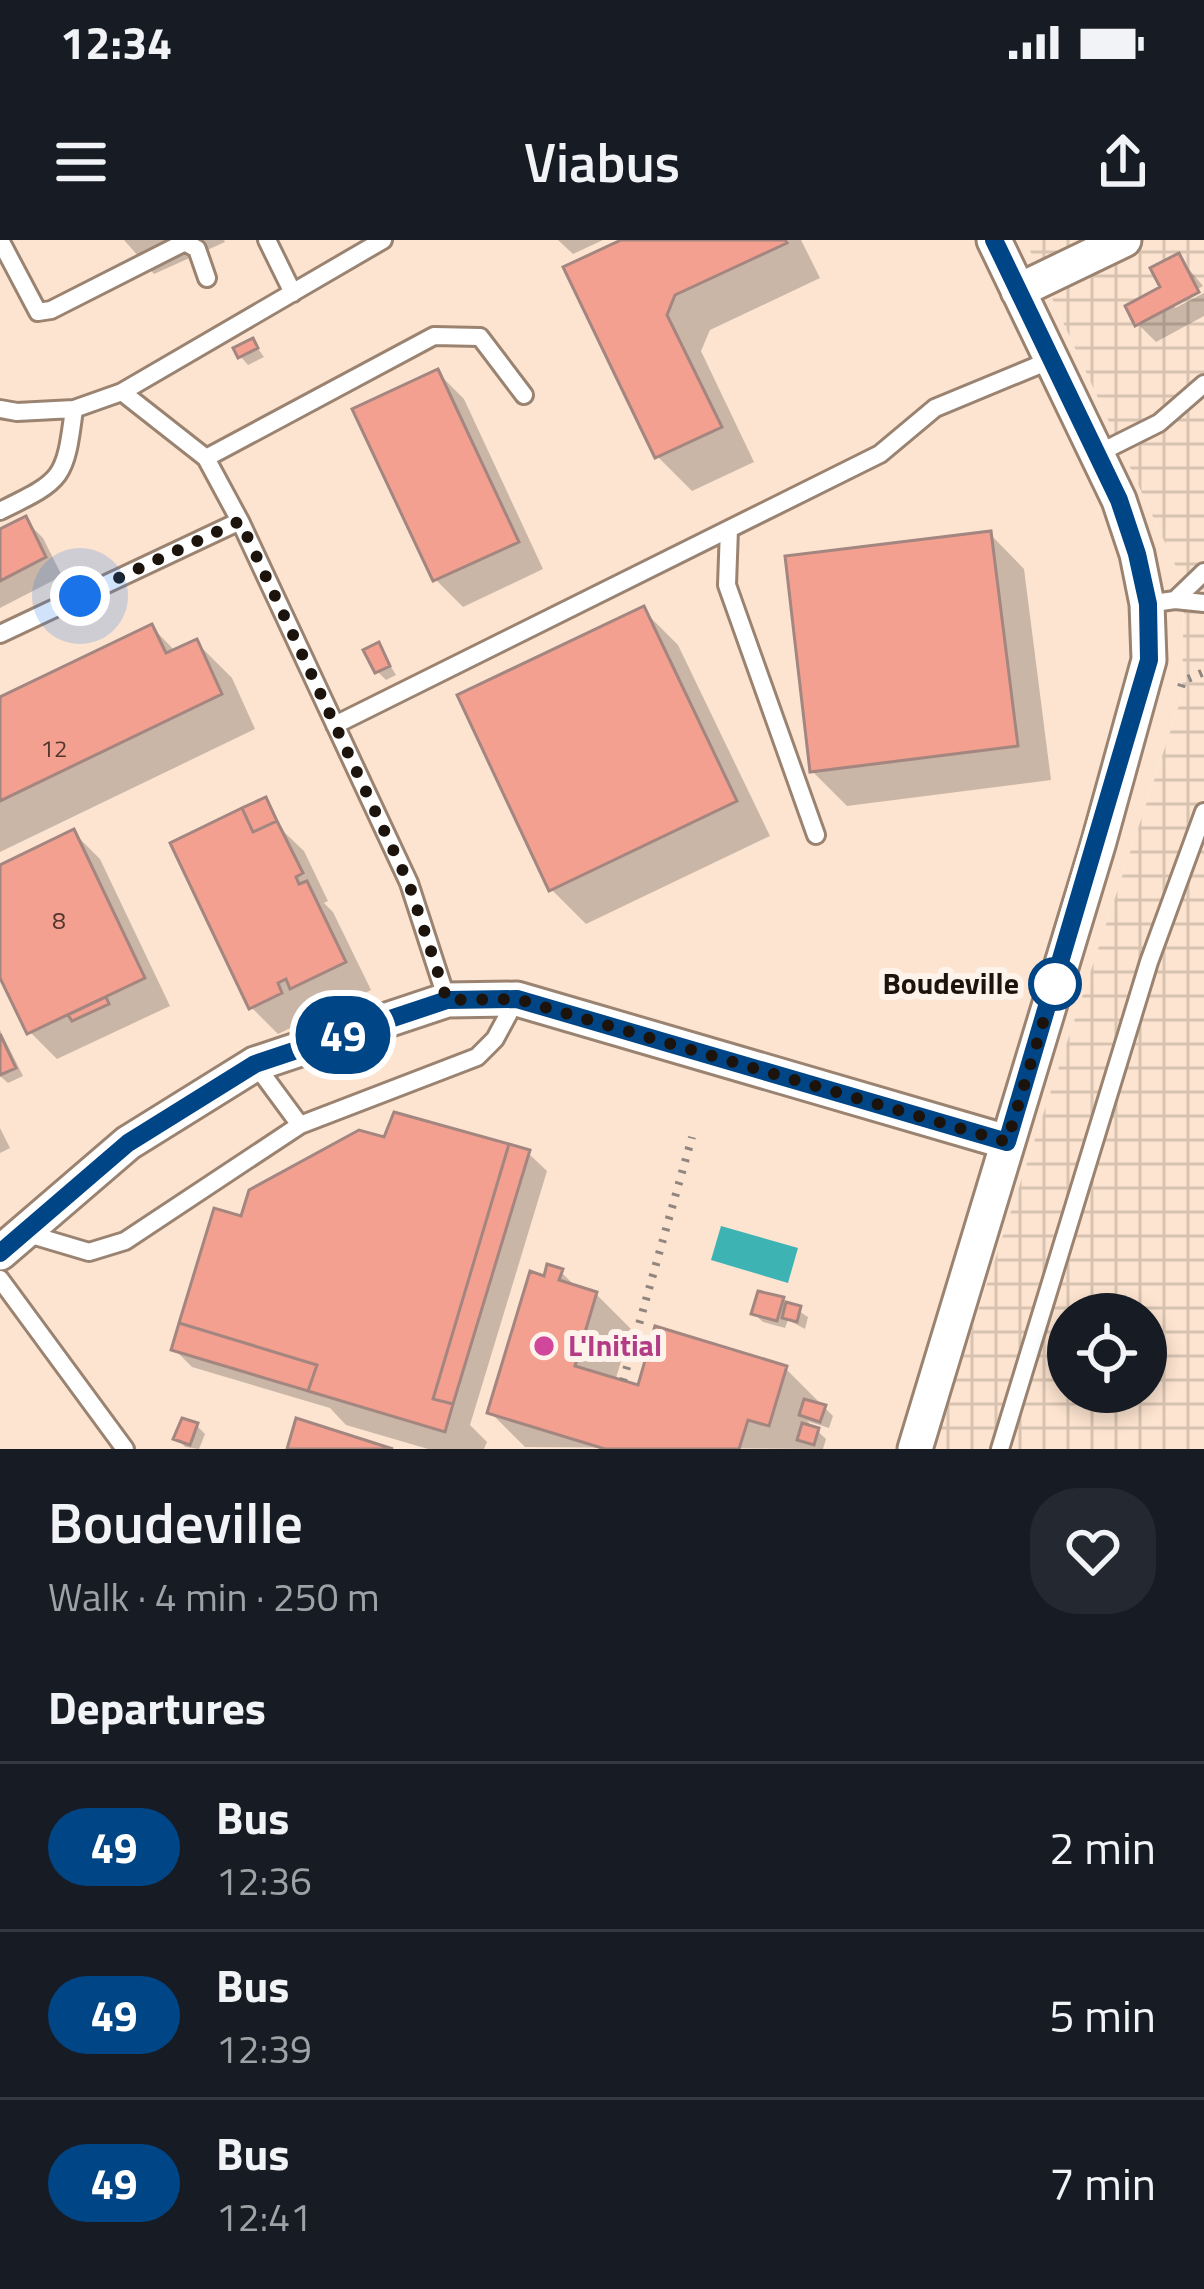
<!DOCTYPE html>
<html lang="en">
<head>
<meta charset="utf-8">
<style>
	body { margin:0; font-family:"Titillium Web",sans-serif; background:#242831; color:#f1f3f6; height:100vh; display:flex; flex-direction:column; font-size:45px; white-space:nowrap }
	* { box-sizing:border-box; margin:0 }
	p { font-size:39px; color:#9ea1a6 }
	.icon { flex:none; width:66px; height:66px; fill:none; stroke:currentColor; stroke-width:2; stroke-linecap:round; stroke-linejoin:round }
	.map { position:relative; height:1209px; overflow:hidden }
	.drawer { display:flex; flex-direction:column; background:#171b24; flex:1 }
	.drawer>* { flex:none }
	.badge { padding:0 24px; border-radius:39px; font-size:42px; line-height:78px }
	.fabs { position:absolute; left:1047px; top:1053px; display:grid; gap:24px }
	.fabs a { display:grid; place-items:center; width:120px; height:120px; border-radius:50%; background:#171b24; box-shadow:0 6px 18px #0003; font-size:60px }
	.you { position:absolute; width:60px; height:60px; margin:-30px; border:9px solid #fff; border-radius:50%; background:#1a73e8; box-shadow:0 0 0 18px #1a73e833 }
	.map>.badge { position:absolute; translate:-50% -50%; box-shadow:0 0 0 6px #fff }
	h2 { padding:0 48px; font-size:45px; line-height:108px }
	.round { display:grid; place-items:center; flex:none; width:126px; height:126px; border-radius:48px; background:#242831 }
	.summary { display:flex; align-items:center; justify-content:space-between; height:204px; padding:0 48px }
	h1 { font-size:57px; font-weight:600; line-height:90px }
	ul { padding:0; list-style:none }
	li { display:flex; align-items:center; gap:36px; height:168px; padding:0 48px; border-top:3px solid #363941 }
	li div { flex:1 }
	li b { display:block; font-size:45px }
	li em { font-style:normal }
	li .badge { min-width:132px; font-weight:700; text-align:center }
	.status { display:flex; justify-content:space-between; align-items:center; height:84px; padding:0 60px; background:#171b24; direction:ltr }
	.status svg { height:33px; fill:currentColor }
	header { display:flex; justify-content:space-between; align-items:center; height:156px; padding:0 48px; background:#171b24; font-size:54px; font-weight:600 }
	.map>svg:first-child { display:block }
	.built { fill:#fde4d0 }
	.industrial { fill:url(#industrial-grid); fill-rule:evenodd }
	.water { fill:#3eb3b4 }
	.shadow { fill:#0003 }
	.building { fill:#f3a090; stroke:#a48680; stroke-width:3 }
	.lines { fill:none; stroke-linecap:round; stroke-linejoin:round }
	.lane-casing { stroke:#9a8371; stroke-width:22 }
	.street-casing { stroke:#9a8371; stroke-width:39 }
	.path { stroke:#90867f; stroke-width:8; stroke-dasharray:3 9; stroke-linecap:butt }
	.lane { stroke:#fff; stroke-width:16 }
	.street { stroke:#fff; stroke-width:33 }
	.line-casing { stroke:#fff; stroke-width:27 }
	.line { stroke:#004687; stroke-width:18 }
	.walk { stroke:#1c130c; stroke-width:12; stroke-dasharray:0 21.6 }
	.stop-dot { fill:#fff; stroke:#004687; stroke-width:6 }
	.hotel-dot { fill:#d1479c; stroke:#fef3eb; stroke-width:4.5 }
	.labels { text-anchor:middle; stroke-width:12; stroke-linejoin:round; paint-order:stroke }
	.number-label { font-size:24px; fill:#52362d }
	.stop-label { font-size:30px; font-weight:bold; fill:#1c130c; stroke:#fef3eb; text-anchor:end }
	.hotel-label { font-size:30px; font-weight:bold; fill:#b23c85; stroke:#fef3eb; text-anchor:start }
</style>
</head>
<body>
<div class="status"><b>12:34</b><svg viewBox="0 0 49 12"><path d="M0 12V9h3v3zM5 12V6h3v6zM10 12V3h3v9zM15 12V0h3v12zM26 1h20v11H26zM47 4h2v5h-2z"/></svg></div>
<header><svg class="icon" aria-label="menu" viewBox="0 0 24 24"><path d="M4 6h16M4 12h16M4 18h16"/></svg>Viabus<svg class="icon" aria-label="share" viewBox="0 0 24 24"><path d="M12 15V3M7 8l5-5 5 5M5 13v7h14v-7"/></svg></header>
<div class="map">
<svg width="1204" height="1209" viewBox="0 0 1204 1209">
	<defs>
		<pattern id="industrial-grid" width="8" height="8" patternUnits="userSpaceOnUse" patternTransform="scale(3)"><rect width="8" height="8" fill="#fde4d0"/><path d="M0 4h8M4 0v8" fill="none" stroke="#d8c3b1"/></pattern>
	</defs>
	<rect width="100%" height="100%" fill="#fef3eb"/>
	<path class="built" d="M0,0H1025L1184,344L1182,456L932,1209H0Z"/>
	<path class="industrial" d="M1025,0H1204V1209H932L1182,456L1184,344ZM1068,1074H1146V1152H1068Z"/>
	<path class="water" d="M721,986L798,1008L788,1043L711,1020Z"/>
	<path class="shadow" d="M124,0H224L225,2L154,34Z
		M558,0H603L573,14Z
		M628,0H801L820,38L710,90L701,111L754,222L692,251L658,217Z
		M1178,16L1203,46L1175,62V68L1204,53V76L1156,102L1138,84L1164,48Z
		M253,102L264,117L248,125L240,116Z
		M437,132L464,159L543,329L463,367L436,340L356,170Z
		M25,280L43,298L62,336L0,368V292Z
		M990,294L1024,329L1051,540L847,566L812,531Z
		M643,370L678,405L770,596L586,684L551,649Z
		M152,387L176,412L197,403L232,438L255,489L0,612V460Z
		M378,406L396,435L386,440L378,432Z
		M265,560L285,593L304,611L328,661L324,663L333,672L371,750L320,774L312,766L303,770L307,780L278,794L251,767Z
		M73,592L100,619L170,766L57,819L30,792L0,731V628Z
		M0,790L23,836L8,843L0,836Z
		M0,888L10,908L0,913Z
		M386,901L528,913L547,931L470,1185L487,1202L484,1209H428L346,1185L330,1168L192,1127L174,1109L243,980Z
		M561,1032L578,1049L596,1054L631,1089L615,1141L640,1148L786,1129L833,1176L829,1188L807,1181L826,1199L823,1209L525,1207L490,1172L546,1040Z
		M782,1060L808,1077L805,1089L788,1080L785,1088L763,1082L754,1074Z
		M197,1186L205,1194L199,1209L185,1207L177,1198Z"/>
	<path class="building" d="M621,0H785L787,3L675,55L667,75L722,187L655,218L563,27Z
		M1179,13L1199,52L1135,86L1125,66L1160,47L1150,28Z
		M253,98L258,108L238,118L233,108Z
		M438,129L519,302L433,341L352,169Z
		M26,276L46,317L0,341V289Z
		M991,291L1018,506L810,532L785,316Z
		M644,366L737,561L549,651L457,455Z
		M152,384L166,413L197,399L222,454L0,561V457Z
		M379,402L390,426L375,433L363,410Z
		M266,557L277,581L253,592L242,568Z
		M242,568L253,592L277,581L303,633L296,637L299,644L307,641L346,722L290,749L286,739L278,743L282,753L249,769L170,603Z
		M74,589L145,738L27,794L0,738V625Z
		M106,757L109,764L72,781L68,775Z
		M0,794L16,828L0,835Z
		M394,872L509,904L433,1159L453,1164L445,1192L308,1151L317,1125L179,1083L214,968L241,976L249,950L359,890L384,897Z
		M509,904L530,910L453,1164L433,1159Z
		M547,1024L563,1029L559,1040L597,1052L575,1126L638,1145L655,1086L787,1126L769,1186L748,1180L739,1209H605L487,1173L530,1031L544,1036Z
		M758,1051L784,1057L777,1081L751,1074Z
		M786,1062L801,1066L797,1082L782,1078Z
		M179,1083L317,1125L308,1151L171,1110Z
		M804,1159L826,1165L820,1182L799,1175Z
		M182,1178L198,1183L190,1205L173,1199Z
		M296,1178L393,1209H287Z
		M802,1183L819,1188L814,1205L797,1200Z"/>
	<g class="lines">
		<defs>
			<path id="lane" d="M0,0L38,72L51,70L185,2L197,9L207,38
				M267,0L293,53
				M122,152L206,218L240,281L409,643L447,760
				M0,169L17,172L74,169L122,152L383,0
				M1097,214L1159,183L1204,144
				M206,218L434,96L480,97L524,155
				M0,271C63,240 65,240 74,169
				M729,289L727,345L816,595
				M1175,360L1204,332
				M1147,364L1175,360L1204,363
				M0,394L240,281
				M335,485L880,214L935,168L1051,120
				M255,824L300,885
				M25,993L89,1012L125,1001L300,885L477,817L495,799L516,760
				M0,1039L125,1209
				M1000,1209L1149,722L1204,572"/>
			<path id="street" d="M1018,51L1124,0
				M0,1013L128,903L255,824L447,760L517,759L1007,902
				M915,1209L1098,605L1149,420L1147,364L1137,314L1119,260L994,0"/>
		</defs>
		<use href="#lane" class="lane-casing"/>
		<use href="#street" class="street-casing"/>
		<path class="path" d="M1181,447L1183,441L1204,432
			M623,1141L692,897"/>
		<use href="#lane" class="lane"/>
		<use href="#street" class="street"/>
	</g>
	<g class="lines">
		<defs>
			<path id="line" d="M0,1013L128,903L255,824L447,760L517,759L1007,902L1149,420L1148,364L1137,314L1119,260L994,0"/>
		</defs>
		<use href="#line" class="line-casing"/>
		<use href="#line" class="line"/>
		<path class="walk" d="M80,356L240,281L409,644L447,760L517,759L1007,902L1058,733L1055,744"/>
	</g>
	<circle class="stop-dot" cx="1055" cy="744" r="24"/>
	<circle class="hotel-dot" cx="544" cy="1106" r="12"/>
	<g class="labels">
		<g class="number-label">
			<text x="54" y="517">12</text>
			<text x="59" y="689">8</text>
		</g>
		<g class="stop-label">
			<text x="1019" y="754">Boudeville</text>
		</g>
		<g class="hotel-label">
			<text x="568" y="1116">L'Initial</text>
		</g>
	</g>
</svg>
<div class="fabs">
<a><svg class="icon" aria-label="locate" viewBox="0 0 24 24"><circle cx="12" cy="12" r="6"/><path d="M12 2v4M12 18v4M2 12h4M18 12h4"/></svg></a>
</div>
<div class="you" style="left:80px;top:356px"></div>
<b class="badge" style="left:343px;top:795px;background:#004687;color:#fff">49</b>
</div>
<section class="drawer">
<div class="summary"><div><h1>Boudeville</h1><p>Walk · 4 min · 250 m</p></div><a class="round"><svg class="icon" aria-label="heart" viewBox="0 0 24 24"><path d="M12 20l-8-8c-3-5 5-10 8-4 3-6 11-1 8 4z"/></svg></a></div>
<h2>Departures</h2>
<ul>
<li><span class="badge" style="background:#004687;color:#fff">49</span><div><b>Bus</b><p>12:36</p></div><em>2 min</em></li>
<li><span class="badge" style="background:#004687;color:#fff">49</span><div><b>Bus</b><p>12:39</p></div><em>5 min</em></li>
<li><span class="badge" style="background:#004687;color:#fff">49</span><div><b>Bus</b><p>12:41</p></div><em>7 min</em></li>
</ul>
</section>
</body>
</html>
